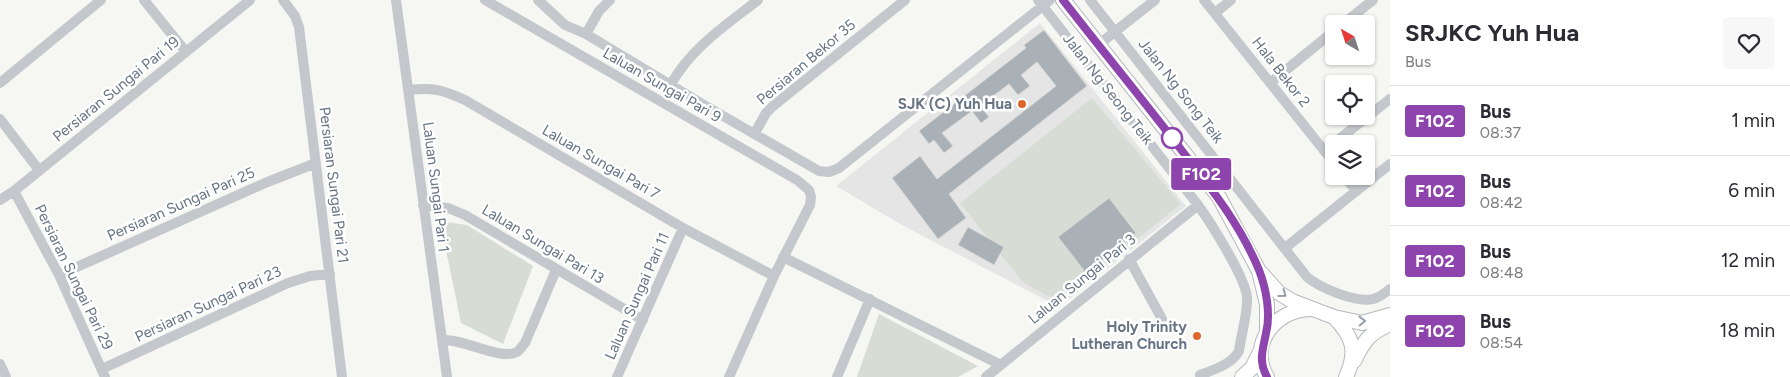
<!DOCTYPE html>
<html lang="en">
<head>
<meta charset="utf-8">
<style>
	body { margin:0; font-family:Figtree,sans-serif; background:#f7f7f7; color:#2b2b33; height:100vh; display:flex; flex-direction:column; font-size:19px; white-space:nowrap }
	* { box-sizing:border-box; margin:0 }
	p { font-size:16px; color:#7c7c81 }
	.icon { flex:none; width:28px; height:28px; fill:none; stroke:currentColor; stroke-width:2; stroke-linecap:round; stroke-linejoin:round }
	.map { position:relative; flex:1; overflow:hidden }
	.side { display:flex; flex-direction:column; background:#fff; width:400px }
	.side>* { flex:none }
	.badge { padding:0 10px; border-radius:4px; font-size:18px; line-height:32px }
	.needle { width:32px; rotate:321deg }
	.buttons { position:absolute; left:1325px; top:15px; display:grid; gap:10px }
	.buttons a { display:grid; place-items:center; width:50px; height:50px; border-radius:5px; background:#fff; box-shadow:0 1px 4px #0004; font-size:25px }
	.map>.badge { position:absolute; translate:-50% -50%; box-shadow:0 0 0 2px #fff }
	.round { display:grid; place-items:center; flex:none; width:52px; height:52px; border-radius:5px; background:#f7f7f7 }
	.headline { display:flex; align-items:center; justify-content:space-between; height:85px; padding:0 15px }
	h1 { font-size:24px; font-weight:700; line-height:38px }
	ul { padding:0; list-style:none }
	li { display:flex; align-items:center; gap:15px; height:70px; padding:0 15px; border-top:1px solid #e1e1e2 }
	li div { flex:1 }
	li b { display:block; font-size:19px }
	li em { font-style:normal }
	li .badge { min-width:55px; font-weight:700; text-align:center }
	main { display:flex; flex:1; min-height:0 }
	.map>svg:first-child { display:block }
	.built { fill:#e4e5e4 }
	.green { fill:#d7ddd4 }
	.building { fill:#a9b0b6; stroke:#d8d8d6 }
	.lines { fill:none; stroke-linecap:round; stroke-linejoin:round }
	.secondary-casing { stroke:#b4b9bd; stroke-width:16 }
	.minor { stroke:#c4c7cb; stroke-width:10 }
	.secondary { stroke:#fff; stroke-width:14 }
	.oneway { stroke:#949ea8 }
	.line-casing { stroke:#fff; stroke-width:11 }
	.line { stroke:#8e44ad; stroke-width:8 }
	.poi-dot { fill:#de662b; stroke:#fff; stroke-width:2 }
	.stop-dot { fill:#fff; stroke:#8e44ad; stroke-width:2.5 }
	.labels { text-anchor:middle; stroke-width:5; stroke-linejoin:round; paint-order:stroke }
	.street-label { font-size:15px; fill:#667483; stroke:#fff }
	.poi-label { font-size:15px; font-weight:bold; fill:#667483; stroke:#fff; text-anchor:end }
</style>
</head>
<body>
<main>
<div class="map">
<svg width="1390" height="377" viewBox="0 0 1390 377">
	<rect width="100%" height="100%" fill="#f6f6f3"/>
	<path class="built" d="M1040,23L1186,206L1059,307L902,225L836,186Z"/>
	<path class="green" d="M1092,98L1181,204L1058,302L1023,282L960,203Z
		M440,221L467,225L533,266L503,344L461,323Z
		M879,314L978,366L958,377H857Z"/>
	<path class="building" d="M1044,30L1087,86L949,194L966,218L938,239L892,178L920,156L937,179L1056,86L1037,62L1021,75L1030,86L1018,95L1009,84L980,106L989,117L981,123L972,111L942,133L953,146L944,153L934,140L929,144L919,131L1026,48L1024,45Z
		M1109,198L1136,233L1086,273L1058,237Z
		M968,227L1004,247L994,265L958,245Z"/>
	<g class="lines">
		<defs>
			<path id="secondary" d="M1063,0L1219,197L1259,271L1267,304V333
				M1261,273L1279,293L1292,301L1334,317L1362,323L1390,315
				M1334,317C1353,337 1358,351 1346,377
				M1354,361C1364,341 1369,333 1390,324
				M1242,377L1252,368L1261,350
				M1267,377C1248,344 1275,310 1310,309"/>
		</defs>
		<use href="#secondary" class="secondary-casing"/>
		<path class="minor" d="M144,0L186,52
			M283,0L295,16L299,27L342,377
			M396,0L447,377
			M485,0L797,180L809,190L811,197L810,205L774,276L729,377
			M538,0L565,25L586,34L704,105L819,171L829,172L839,168L1050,0
			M1038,0L1198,205C1211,223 1245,277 1247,297C1248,314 1241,334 1239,351C1231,365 1215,369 1200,375
			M1090,0L1307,277C1320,288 1356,303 1373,299C1379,298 1385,293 1390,289
			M1204,0L1334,163
			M1215,13L1231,0
			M1343,24L1373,0
			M586,34L599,11L610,0
			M1098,45L1155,0
			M0,83L101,0
			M1270,83L1334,31
			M671,84C692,47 725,26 758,0
			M409,90C433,87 443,90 465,100L683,228L774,276
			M0,119L39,170
			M755,133L766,113L773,106L905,0
			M1324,151L1390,99
			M1344,176L1356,191
			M14,191L59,275L105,377
			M0,200L14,191L250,0
			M423,205L448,208L465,215L643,320
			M1285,248L1390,164
			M783,257L1001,365
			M1129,259L1162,319
			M59,275L265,183L316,163
			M442,340C462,338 501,361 517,352C520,350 522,346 525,343L556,270
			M0,364L6,377
			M102,369L288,283L310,276L330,274
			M617,377L683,228
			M837,377L870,299
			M986,377L1198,205"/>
		<use href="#secondary" class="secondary"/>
	</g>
	<defs><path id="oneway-chevron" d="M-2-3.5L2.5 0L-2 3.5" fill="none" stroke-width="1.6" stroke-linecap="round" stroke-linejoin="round" transform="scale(1.25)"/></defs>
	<g class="oneway">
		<use href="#oneway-chevron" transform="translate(1283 294) rotate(36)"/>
		<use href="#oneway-chevron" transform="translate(1362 321) rotate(-1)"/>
	</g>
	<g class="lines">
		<defs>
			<path id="line" d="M1063,0C1098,45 1134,89 1169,134C1202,177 1238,219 1259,270C1266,288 1271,314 1266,333C1263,350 1258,360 1267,377"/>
		</defs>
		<use href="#line" class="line-casing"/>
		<use href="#line" class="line"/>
	</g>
	<g class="poi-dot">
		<circle cx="1022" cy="104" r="5"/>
		<circle cx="1197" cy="336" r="5"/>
	</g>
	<circle class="stop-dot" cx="1172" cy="138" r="10"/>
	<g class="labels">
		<g class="street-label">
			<text transform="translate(806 62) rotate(-40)" y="5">Persiaran Bekor 35</text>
			<text transform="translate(1281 72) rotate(52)" y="5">Hala Bekor 2</text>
			<text transform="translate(662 85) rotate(30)" y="5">Laluan Sungai Pari 9</text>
			<text transform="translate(116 89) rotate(-39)" y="5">Persiaran Sungai Pari 19</text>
			<text transform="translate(1108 89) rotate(52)" y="5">Jalan Ng Seong Teik</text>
			<text transform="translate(1181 91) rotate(52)" y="5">Jalan Ng Song Teik</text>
			<text transform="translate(601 162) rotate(30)" y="5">Laluan Sungai Pari 7</text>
			<text transform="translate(334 185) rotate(83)" y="5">Persiaran Sungai Pari 21</text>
			<text transform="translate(436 187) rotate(83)" y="5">Laluan Sungai Pari 1</text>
			<text transform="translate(181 204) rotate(-24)" y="5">Persiaran Sungai Pari 25</text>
			<text transform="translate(543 244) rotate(31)" y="5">Laluan Sungai Pari 13</text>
			<text transform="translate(74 277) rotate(64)" y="5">Persiaran Sungai Pari 29</text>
			<text transform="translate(1082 279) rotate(-39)" y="5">Laluan Sungai Pari 3</text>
			<text transform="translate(637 296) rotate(-66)" y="5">Laluan Sungai Pari 11</text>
			<text transform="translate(208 304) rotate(-25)" y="5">Persiaran Sungai Pari 23</text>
		</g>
		<g class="poi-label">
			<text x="1012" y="109">SJK (C) Yuh Hua</text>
			<text x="1187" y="332">Holy Trinity<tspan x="1187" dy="17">Lutheran Church</tspan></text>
		</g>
	</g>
</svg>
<div class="buttons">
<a><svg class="needle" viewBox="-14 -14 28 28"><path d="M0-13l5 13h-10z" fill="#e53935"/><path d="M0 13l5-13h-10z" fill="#7c7c81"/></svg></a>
<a><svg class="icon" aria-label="locate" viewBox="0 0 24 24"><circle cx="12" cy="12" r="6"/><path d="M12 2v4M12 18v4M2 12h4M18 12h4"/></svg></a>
<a><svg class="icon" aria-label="layers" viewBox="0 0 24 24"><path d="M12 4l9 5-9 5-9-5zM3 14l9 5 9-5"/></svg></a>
</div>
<b class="badge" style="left:1201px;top:174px;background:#8e44ad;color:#fff">F102</b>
</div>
<section class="side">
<div class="headline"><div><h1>SRJKC Yuh Hua</h1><p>Bus</p></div><a class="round"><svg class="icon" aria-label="heart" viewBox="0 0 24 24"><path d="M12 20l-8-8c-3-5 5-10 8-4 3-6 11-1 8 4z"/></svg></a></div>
<ul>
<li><span class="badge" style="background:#8e44ad;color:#fff">F102</span><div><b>Bus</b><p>08:37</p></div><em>1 min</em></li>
<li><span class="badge" style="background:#8e44ad;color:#fff">F102</span><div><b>Bus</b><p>08:42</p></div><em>6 min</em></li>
<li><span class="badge" style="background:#8e44ad;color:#fff">F102</span><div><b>Bus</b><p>08:48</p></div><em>12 min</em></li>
<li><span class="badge" style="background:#8e44ad;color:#fff">F102</span><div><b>Bus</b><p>08:54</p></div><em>18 min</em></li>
</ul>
</section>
</main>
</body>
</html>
